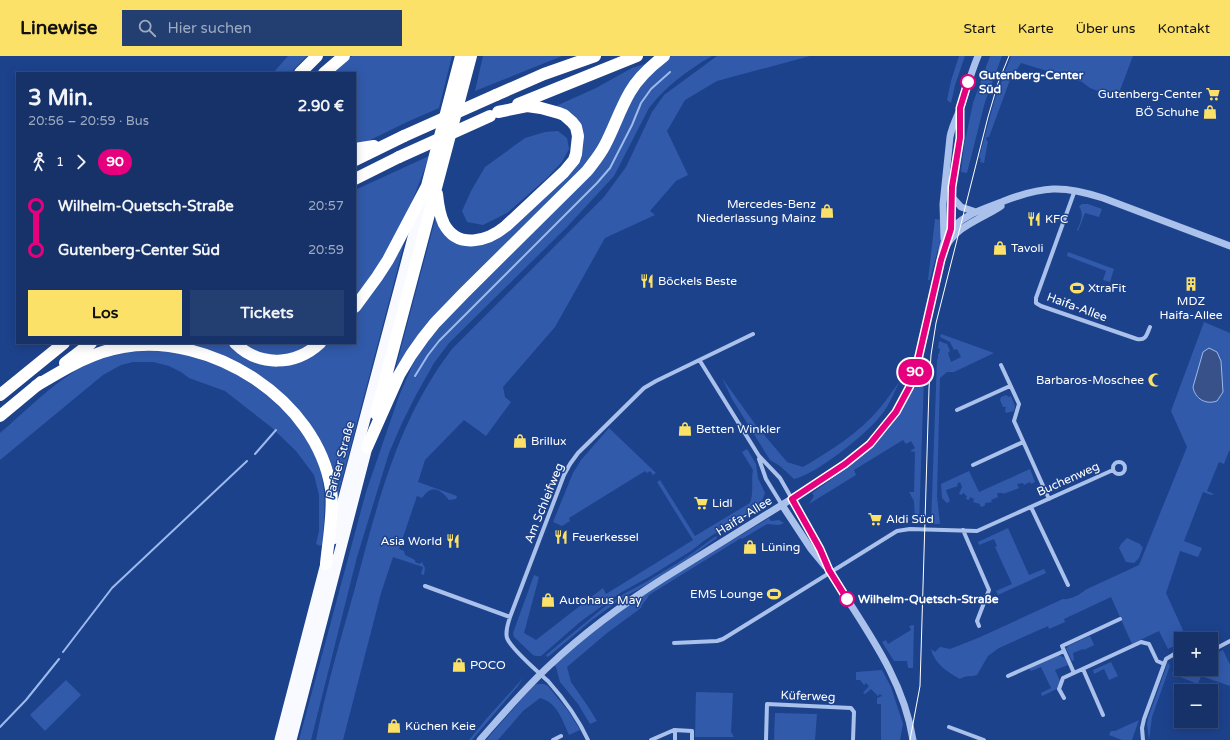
<!DOCTYPE html>
<html lang="de">
<head>
<meta charset="utf-8">
<style>
	body { margin:0; font-family:"Varela Round",sans-serif; background:#233e71; color:#f1f3f6; height:100vh; display:flex; flex-direction:column; font-size:15px; white-space:nowrap }
	* { box-sizing:border-box; margin:0 }
	p { font-size:13px; color:#9eaac0 }
	.icon { flex:none; width:22px; height:22px; fill:none; stroke:currentColor; stroke-width:2; stroke-linecap:round; stroke-linejoin:round }
	.map { position:relative; flex:1; overflow:hidden }
	.sheet { position:absolute; left:16px; top:16px; width:340px; height:272px; display:flex; flex-direction:column; background:#163269; border-radius:0px; box-shadow:0 2px 10px #0003,0 0 0 1px #354d7d }
	.sheet>* { flex:none }
	.badge { padding:0 8px; border-radius:13px; font-size:14px; line-height:26px }
	.controls { position:absolute; left:1174px; top:576px; display:grid; gap:8px }
	.controls a { display:grid; place-items:center; width:44px; height:44px; border-radius:0px; background:#163269; box-shadow:0 2px 10px #0003,0 0 0 1px #354d7d; font-size:20px }
	.map>.badge { position:absolute; translate:-50% -50%; box-shadow:0 0 0 2px #fff }
	.legs { display:flex; align-items:center; gap:6px; height:44px; padding:0 12px; font-size:13px }
	.legs p { margin-inline-start:auto }
	.overview { display:flex; align-items:center; justify-content:space-between; height:68px; padding:0 12px }
	h1 { font-size:22px; font-weight:700; line-height:30px }
	.action { display:flex; gap:8px; margin-top:auto; padding:8px 12px }
	.action a { flex:1; height:46px; border-radius:0px; background:#fce168; color:#111; font-size:16px; font-weight:700; line-height:46px; text-align:center }
	.action a+a { background:#233e71; color:#f1f3f6 }
	ul { padding:0 12px; list-style:none }
	li { display:flex; align-items:center; gap:14px; height:44px; font-size:15px }
	li i { display:grid; place-items:center; width:6px; height:100%; margin:0 5px; background:currentColor }
	li i::after { content:''; width:10px; height:10px; margin:-5px; border:3px solid; border-radius:50%; background:#163269 }
	li p { margin-inline-start:auto }
	li:first-child i { background:linear-gradient(#0000 50%,currentColor 0) }
	li:last-child i { background:linear-gradient(currentColor 50%,#0000 0) }
	header { display:flex; align-items:center; gap:24px; box-sizing:border-box; height:56px; padding:0 20px; background:#fce168; color:#111 }
	header strong { font-size:19px }
	nav { display:flex; gap:22px; margin-inline-start:auto; font-size:14px }
	.search { width:280px; height:36px; background:#233e71; display:flex; align-items:center; gap:10px; box-sizing:border-box; padding:0 14px; border-radius:0px; color:#9eaac0; font-size:15px }
	.map>svg:first-child { display:block }
	.green { fill:#315aaa; fill-rule:evenodd }
	.water { fill:#385188; stroke:#9dbaee }
	.lines { fill:none; stroke-linecap:round; stroke-linejoin:round }
	.stream { stroke:#9dbaee; stroke-width:2 }
	.minor { stroke:#aac1ec; stroke-width:4 }
	.tertiary { stroke:#aac1ec; stroke-width:7 }
	.trunk { stroke:#f8faff; stroke-width:11 }
	.motorway { stroke:#fff; stroke-width:12 }
	.tram { stroke:#fff; stroke-width:1 }
	.motorway-bridge { stroke:#fff; stroke-width:12 }
	.line-1-casing { stroke:#fff; stroke-width:9 }
	.line-1 { stroke:#e6007e; stroke-width:6 }
	.stop-1-dot { fill:#fff; stroke:#e6007e; stroke-width:2 }
	.labels { text-anchor:middle; stroke-width:3; stroke-linejoin:round; paint-order:stroke }
	.stop-label { font-size:12px; font-weight:bold; fill:#fff; stroke:#1d428c; text-anchor:start }
	.poi-label { font-size:12px; fill:#fff; stroke:#1d428c; text-anchor:start }
	.street-label { font-size:12px; fill:#fff; stroke:#1d428c }
</style>
</head>
<body>
<header>
<strong>Linewise</strong>
<div class="search"><svg class="icon" aria-label="search" viewBox="0 0 24 24"><circle cx="10" cy="10" r="6"/><path d="M15 15l6 6"/></svg>Hier suchen</div>
<nav><a>Start</a><a>Karte</a><a>Über uns</a><a>Kontakt</a></nav>
</header>
<div class="map">
<svg width="1230" height="684" viewBox="0 0 1230 684">
	<rect width="100%" height="100%" fill="#1d428c"/>
	<path class="green" d="M288,0H307L290,17H273Z
		M352,0H452L439,52L407,66L360,89L355,90V17H333Z
		M483,0H562L475,35Z
		M671,0H712C688,14 666,30 649,52L614,120L566,172L449,287L434,307L416,339L402,367L389,397L357,501L311,684H299L366,436L399,340L412,310L424,289L457,252L554,156L644,25L657,11Z
		M717,0H810L717,25L685,44L667,75L688,119L676,125L650,155L655,159L605,182L555,271L503,331L505,341L511,346L486,380L464,364L425,404L418,426L457,440L456,443L449,444C441,433 431,428 422,442L417,440L399,493L404,495L405,499L415,504V506L420,508L422,506L425,512L424,519L421,518L423,511L393,501L381,537L343,684H316C326,632 341,582 355,532C378,446 397,365 452,293L604,141L626,111L652,56L664,39Z
		M959,0H965L955,29L951,47L947,44L951,25Z
		M990,0H1002L985,46L967,117L961,116L964,89L973,47Z
		M1011,0H1133L1117,42L1090,32L1082,26L1055,16L1047,15L1021,7L1010,24L989,81H987L986,84L988,85L984,107L980,106L981,103L979,102L994,46Z
		M645,8L588,106L393,322L436,160L443,174L480,189L579,104C592,76 575,67 556,50L596,32L632,12Z
		M558,75L567,82L569,93L562,106L547,122L507,157L483,169L467,166L462,155L471,135L485,111L525,82L545,76Z
		M429,100C411,153 391,197 355,240V134Z
		M1082,148H1088L1102,153L1099,161L1085,157L1078,175L1077,174C1081,166 1084,158 1079,150Z
		M935,163L941,164L942,177L930,224H928Z
		M405,183L397,215L334,454L333,427L289,347L205,293L183,287H230L246,301L316,295L326,287H355V257Z
		M1068,196L1114,213L1110,226L1103,224L1106,215L1067,200Z
		M1204,266L1230,277V395H1229L1224,408L1219,406L1207,435L1214,438L1211,439L1203,436L1184,485L1202,492L1198,501L1180,495L1166,537L1187,583H1181V587L1168,593L1159,575L1132,588L1111,541L1064,563L1065,566L1049,573L1048,570L999,592L988,600L977,619C971,621 966,619 960,623C947,616 934,607 931,593L935,596L940,591L950,593L978,582L1063,543C1069,544 1080,539 1085,534L1139,509L1187,391L1171,355ZM1203,296H1217L1221,305L1223,336L1194,334Z
		M941,278L994,297L954,316H947L940,322L937,440L940,468H931L937,303H938V298H939L940,293L938,292L939,285L947,288L950,295L948,297L951,306L961,301L957,293L954,294L950,286L940,281Z
		M241,287H311L290,299H262Z
		M143,294C155,295 168,294 180,296C185,298 191,300 197,302C204,305 212,307 220,310C261,329 310,370 321,417C327,441 324,465 322,489L320,490L316,488L319,475V439L314,419L296,395L271,371L225,335L189,322L181,316L169,310L153,306H133L121,309L103,319L0,404V377C26,355 56,324 87,308C105,299 124,296 143,294Z
		M722,322L755,368L787,406L803,411C830,395 859,377 879,353C887,344 893,334 900,325C894,336 890,348 882,358C868,377 817,418 794,423L780,410L770,404L732,343Z
		M917,322H924L919,468H915L914,445L909,436H914L915,396L910,395L915,392L911,385L906,388L903,384L854,414L856,419L809,448L814,440L812,437C858,404 897,378 917,322Z
		M1006,339L1009,341L1011,340L1015,350L1014,355L1006,357L1005,354L1006,351H1003L1000,344L1001,341Z
		M609,372L656,417L653,419L650,415L647,417L645,415L569,462L570,465L562,470L553,466L573,417L581,404Z
		M747,393L756,408L758,422L765,437L762,445L753,453L705,484L691,495L649,521L620,537L580,566L541,600H536L533,599L514,581L513,577L534,519L539,521L524,577L536,584L603,532L606,538L693,484L657,426L660,424L695,480L750,447C754,436 751,424 753,414L742,396Z
		M1030,413L1035,426L1031,428L1030,426L1024,429L1023,427L1017,428L1019,432L1003,438V437H997L998,441L991,444L992,446L985,447V449L982,451L980,450V448L973,446L974,443L970,441L969,444L966,443L967,440L965,439V438L963,437L962,439L959,438L962,431L960,426L957,428L958,430L946,434L950,445L947,447L942,442L941,428L969,415L979,436Z
		M769,462L771,465L779,464L784,467L779,469L767,468L742,483L741,482L649,539C647,544 642,547 641,552L607,577L567,611L571,626L587,649L597,665L590,668L578,648L560,626L556,611L554,609C575,591 596,573 618,557C666,523 718,493 769,462Z
		M1008,472L1029,519L1044,513L1046,517L998,539L996,535L1012,528L995,491L997,490L994,483L979,489L978,486Z
		M716,480L717,482L689,502L648,528L624,541L592,564L549,600L547,601L546,599L603,552L622,539L646,526L687,501Z
		M1127,482L1140,488L1141,490L1143,491L1139,502L1134,507L1126,506L1119,492L1121,488Z
		M914,569L913,612H908L907,605H894L882,586L886,584L888,588L911,574L909,570Z
		M1090,580L1094,589L1084,594L1083,593L1073,597L1074,604L1072,605L1066,592L1068,591V590Z
		M1223,594L1230,609V630L1201,620L1198,628L1172,618L1177,604L1181,602V613H1211V597L1214,598Z
		M1059,599L1065,602L1068,609L1055,614L1060,625L1057,633L1042,640L1041,637L1051,632L1041,611L1031,615L1029,612Z
		M1111,606L1118,620L1109,624L1104,613L1094,618L1093,614Z
		M1168,606L1170,610L1152,661L1149,684L1147,668L1148,662Z
		M882,614L891,631L903,668L900,684H881V648H877V642L882,640L880,638L878,640L871,633L865,638L863,637L869,630L866,627L864,629L860,624H856V616Z
		M523,622L518,630L472,684H469L487,662Z
		M66,624L81,639L45,675L30,659Z
		M537,628H544L548,630L569,656L580,674L569,679C563,665 557,646 540,642L523,655L498,684H486L533,630Z
		M696,636L733,637L731,676L734,681H695Z
		M775,657L817,658L815,684H774Z
		M1139,664L1132,684H1122L1109,679L1111,675H1115Z"/>
	<path class="water" d="M1209,292L1217,296L1221,305L1223,336L1217,345C1206,349 1195,343 1193,331L1203,296Z"/>
	<g class="lines">
		<path class="stream" d="M415,320L428,299L439,285L597,127L610,112L632,69L641,47L651,33L670,16
			M255,398L276,374
			M63,596L112,532L247,405
			M0,671L26,644L59,603"/>
		<path class="minor" d="M1075,134L1036,242V247L1041,250L1137,283C1146,285 1147,278 1150,271
			M700,305L759,400L780,422L792,443
			M1001,309L1019,348L1014,365L1049,443
			M957,354L1010,330
			M759,403L766,423L782,449
			M1113 412a6 6 0 1 1 12 0a6 6 0 1 1-12 0Z
			M973,409L1023,386
			M1031,451L1068,529
			M963,474L989,534L977,565L979,570
			M425,530L510,561
			M674,587L717,585L723,583L897,475L910,473L977,475L1113,414
			M1211,592L1215,593L1230,585
			M1083,613L1103,659
			M1074,617L1062,590L1120,563
			M1008,620L1064,595
			M1064,642L1059,633L1063,622L1141,586L1149,588L1157,605L1164,608
			M949,671L984,684
			M553,684L561,680
			M588,684C578,662 564,643 548,625C538,616 511,593 507,582C505,575 508,568 510,561L564,419L570,408L578,397L644,332L656,325L753,278
			M651,684L674,674L692,675V684
			M675,684V674
			M766,684L767,648L851,652L854,656L853,684
			M1143,684L1142,672L1144,663L1166,603L1181,594"/>
		<path class="tertiary" d="M952,141L961,151L976,156
			M951,175L952,131L960,82V54
			M944,183L943,148L950,81C952,70 957,61 961,51C966,34 971,17 978,0
			M945,193C955,170 982,163 1001,150
			M792,443C801,460 811,477 820,494C824,501 826,509 830,516C863,570 903,620 913,684
			M782,449L811,493L825,510
			M480,684C503,658 525,632 550,609C585,576 623,548 664,522C707,495 750,469 793,442C823,424 855,406 878,378C891,364 902,348 910,330C916,316 919,301 922,287C927,264 932,241 938,217C941,204 941,186 950,175C963,158 985,153 1004,145C1043,130 1063,129 1103,142L1230,190"/>
		<path class="trunk" d="M333,483L423,144
			M280,684L328,500
			M291,684L367,391"/>
		<path class="motorway" d="M300,17L317,0
			M324,17L344,0
			M496,39L544,18L595,0
			M518,48L637,0
			M355,93L374,90
			M355,104L404,80
			M355,123L399,101
			M437,138C438,148 439,158 444,168C458,194 488,185 506,170L564,116L574,104L576,98L578,80L576,71L572,66L564,59L559,57L541,52L527,50L498,56
			M355,251L377,221L388,204L427,130L461,0
			M235,287C259,311 295,310 320,287
			M65,307L91,287
			M36,330C63,314 91,296 123,291C210,276 317,343 331,433C334,455 328,486 326,508
			M0,339L64,287
			M376,358L471,0
			M0,360L41,326
			M367,391L399,319L411,299L423,282L435,267L464,237L587,115C593,107 600,99 605,89C614,72 620,53 630,36C638,22 651,10 664,0"/>
		<path class="tram" d="M910,684L920,630L929,332L931,299L936,267L988,61L998,27L1009,0"/>
		<path class="motorway-bridge" d="M404,80L496,39
			M399,101L490,60"/>
	</g>
	<g class="lines">
		<defs>
			<path id="line-1" d="M847,543L829,514L820,493L792,443L845,408L870,388L896,356L910,330L918,304L941,204L951,173L952,131L960,82V52L968,26"/>
		</defs>
		<use href="#line-1" class="line-1-casing"/>
		<use href="#line-1" class="line-1"/>
	</g>
	<defs>
		<symbol id="supermarket-bare" viewBox="-9 -9 18 18"><path d="M-6-5.5h2.5l.6 2H6L4.5 2H-2.5L-4.4-4H-6ZM-1.5 3.2a1.3 1.3 0 1 0 .1 0ZM3 3.2a1.3 1.3 0 1 0 .1 0Z" fill="#fce168" stroke="#1d428c" stroke-width="2.5" paint-order="stroke"/></symbol>
		<symbol id="shop-bare" viewBox="-9 -9 18 18"><path d="M-5-2.5h2.3a2.7 3.5 0 0 1 5.4 0H5L5.5 6h-11ZM-1.5-2.5h3a1.5 2.3 0 0 0-3 0Z" fill="#fce168" stroke="#1d428c" stroke-width="2.5" paint-order="stroke"/></symbol>
		<symbol id="restaurant-bare" viewBox="-9 -9 18 18"><path d="M-5-6h1v4h1v-4h1v4h1v-4h1v5L-1.5 .5V6h-2V.5L-5-1ZM5-6V6H3V1.5H1.5Q1.5-4 5-6Z" fill="#fce168" stroke="#1d428c" stroke-width="2.5" paint-order="stroke"/></symbol>
		<symbol id="building-bare" viewBox="-9 -9 18 18"><path d="M-4-6H4V6H1V3H-1V6H-4ZM-2.5-4.3h1.7v1.8h-1.7ZM.8-4.3h1.7v1.8H.8ZM-2.5-1h1.7V.8h-1.7ZM.8-1h1.7V.8H.8Z" fill="#fce168" stroke="#1d428c" stroke-width="2.5" paint-order="stroke"/></symbol>
		<symbol id="stadium-bare" viewBox="-9 -9 18 18"><path d="M0-5a6.5 5 0 1 0 0 10a6.5 5 0 1 0 0-10ZM-3.5-1.8h7v3.6h-7Z" fill="#fce168" stroke="#1d428c" stroke-width="2.5" paint-order="stroke"/></symbol>
		<symbol id="mosque-bare" viewBox="-9 -9 18 18"><path d="M3.5-4.9A6 6 0 1 0 3.5 4.9A5 5 0 1 1 3.5-4.9Z" fill="#fce168" stroke="#1d428c" stroke-width="2.5" paint-order="stroke"/></symbol>
	</defs>
	<g fill-rule="evenodd">
		<use href="#supermarket-bare" x="1203" y="28" width="20" height="20"/>
		<use href="#shop-bare" x="1200" y="46" width="20" height="20"/>
		<use href="#shop-bare" x="817" y="145" width="20" height="20"/>
		<use href="#restaurant-bare" x="1024" y="153" width="20" height="20"/>
		<use href="#shop-bare" x="990" y="182" width="20" height="20"/>
		<use href="#restaurant-bare" x="637" y="215" width="20" height="20"/>
		<use href="#building-bare" x="1181" y="218" width="20" height="20"/>
		<use href="#stadium-bare" x="1067" y="222" width="20" height="20"/>
		<use href="#mosque-bare" x="1145" y="314" width="20" height="20"/>
		<use href="#shop-bare" x="675" y="363" width="20" height="20"/>
		<use href="#shop-bare" x="510" y="375" width="20" height="20"/>
		<use href="#supermarket-bare" x="691" y="437" width="20" height="20"/>
		<use href="#supermarket-bare" x="865" y="453" width="20" height="20"/>
		<use href="#restaurant-bare" x="551" y="471" width="20" height="20"/>
		<use href="#restaurant-bare" x="443" y="475" width="20" height="20"/>
		<use href="#shop-bare" x="740" y="481" width="20" height="20"/>
		<use href="#stadium-bare" x="764" y="528" width="20" height="20"/>
		<use href="#shop-bare" x="538" y="534" width="20" height="20"/>
		<use href="#shop-bare" x="449" y="599" width="20" height="20"/>
		<use href="#shop-bare" x="384" y="660" width="20" height="20"/>
	</g>
	<g class="stop-1-dot">
		<circle cx="968" cy="26" r="7"/>
		<circle cx="847" cy="543" r="7"/>
	</g>
	<g class="labels">
		<g class="stop-label">
			<text x="979" y="23">Gutenberg-Center<tspan x="979" dy="14">Süd</tspan></text>
			<text x="858" y="547">Wilhelm-Quetsch-Straße</text>
		</g>
		<g class="poi-label">
			<text x="1202" y="42" text-anchor="end">Gutenberg-Center</text>
			<text x="1199" y="60" text-anchor="end">BÖ Schuhe</text>
			<text x="816" y="152" text-anchor="end">Mercedes-Benz<tspan x="816" dy="14">Niederlassung Mainz</tspan></text>
			<text x="1045" y="167">KFC</text>
			<text x="1011" y="196">Tavoli</text>
			<text x="658" y="229">Böckels Beste</text>
			<text x="1088" y="236">XtraFit</text>
			<text x="1191" y="249" text-anchor="middle">MDZ<tspan x="1191" dy="14">Haifa-Allee</tspan></text>
			<text x="1144" y="328" text-anchor="end">Barbaros-Moschee</text>
			<text x="696" y="377">Betten Winkler</text>
			<text x="531" y="389">Brillux</text>
			<text x="712" y="451">Lidl</text>
			<text x="886" y="467">Aldi Süd</text>
			<text x="572" y="485">Feuerkessel</text>
			<text x="442" y="489" text-anchor="end">Asia World</text>
			<text x="761" y="495">Lüning</text>
			<text x="763" y="542" text-anchor="end">EMS Lounge</text>
			<text x="559" y="548">Autohaus May</text>
			<text x="470" y="613">POCO</text>
			<text x="405" y="674">Küchen Keie</text>
		</g>
		<g class="street-label">
			<text transform="translate(1077 251) rotate(20)" y="4">Haifa-Allee</text>
			<text transform="translate(340 404) rotate(-75)" y="4">Pariser Straße</text>
			<text transform="translate(1068 423) rotate(-24)" y="4">Buchenweg</text>
			<text transform="translate(544 447) rotate(-68)" y="4">Am Schleifweg</text>
			<text transform="translate(744 460) rotate(-32)" y="4">Haifa-Allee</text>
			<text transform="translate(808 640) rotate(2)" y="4">Küferweg</text>
		</g>
	</g>
</svg>
<div class="controls">
<a>+</a>
<a>−</a>
</div>
<b class="badge" style="left:915px;top:316px;background:#e6007e;color:#fff">90</b>
<section class="sheet">
<div class="overview"><div><h1>3 Min.</h1><p>20:56 – 20:59 · Bus</p></div><b>2.90 €</b></div>
<div class="legs"><svg class="icon" aria-label="walk" viewBox="0 0 24 24"><circle cx="13" cy="4" r="2"/><path d="M13 8l-2 6 4 7M11 14l-3 7M7 12l3-4h3l4 4"/></svg>1<svg class="icon" aria-label="forward" viewBox="0 0 24 24"><path d="M9 5l7 7-7 7"/></svg><b class="badge" style="background:#e6007e;color:#fff">90</b></div>
<ul>
<li><i style="color:#e6007e"></i><b>Wilhelm-Quetsch-Straße</b><p>20:57</p></li>
<li><i style="color:#e6007e"></i><b>Gutenberg-Center Süd</b><p>20:59</p></li>
</ul>
<div class="action"><a>Los</a><a>Tickets</a></div>
</section>
</div>
</body>
</html>
